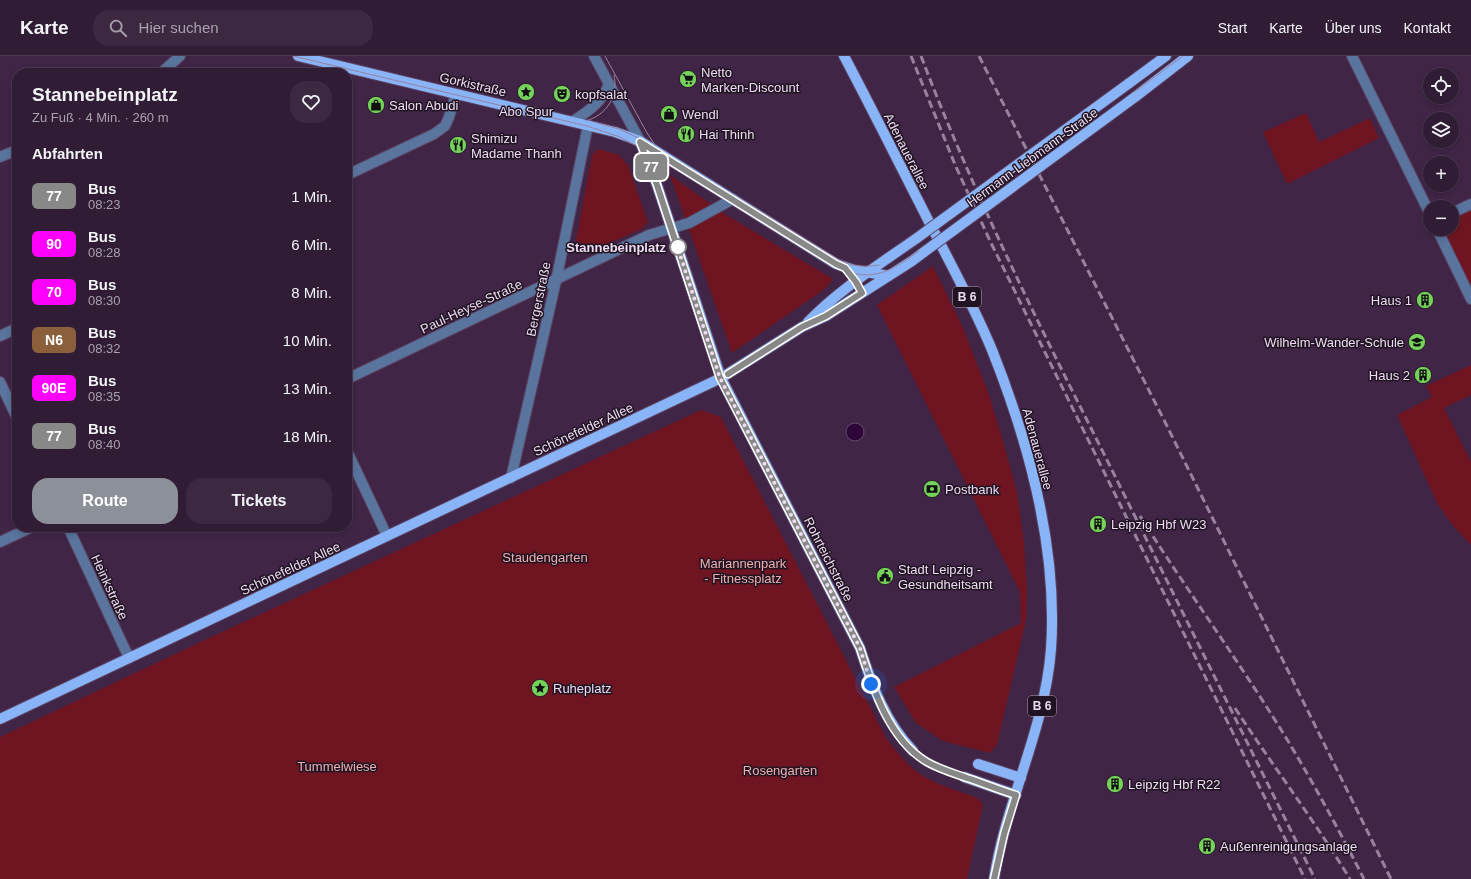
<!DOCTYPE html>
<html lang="de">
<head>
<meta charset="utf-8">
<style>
	body { margin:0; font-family:Helvetica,sans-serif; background:#3c2941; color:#f1f3f6; height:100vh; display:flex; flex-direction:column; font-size:15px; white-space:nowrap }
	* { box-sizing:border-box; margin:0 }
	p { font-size:13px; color:#a8a1ad }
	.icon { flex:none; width:22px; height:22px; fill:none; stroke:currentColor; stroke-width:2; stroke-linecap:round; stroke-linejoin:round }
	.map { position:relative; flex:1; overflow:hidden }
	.details { position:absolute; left:12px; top:12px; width:340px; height:464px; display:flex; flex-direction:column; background:#301c35; border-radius:16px; box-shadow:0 2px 6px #0003,0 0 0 1px #4b3a50 }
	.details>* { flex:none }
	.badge { padding:0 8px; border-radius:6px; font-size:14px; line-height:26px }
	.tools { position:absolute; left:1423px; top:12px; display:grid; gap:8px }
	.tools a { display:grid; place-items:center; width:36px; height:36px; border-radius:50%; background:#301c35; box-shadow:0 2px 6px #0003,0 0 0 1px #4b3a50; font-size:20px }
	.you { position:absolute; width:20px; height:20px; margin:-10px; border:3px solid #fff; border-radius:50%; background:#1a73e8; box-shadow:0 0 0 6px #1a73e833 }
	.map>.badge { position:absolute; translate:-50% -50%; box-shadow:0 0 0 2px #fff }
	h2 { padding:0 20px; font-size:15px; line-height:36px }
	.round { display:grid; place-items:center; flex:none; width:42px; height:42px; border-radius:16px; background:#3c2941 }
	.headline { display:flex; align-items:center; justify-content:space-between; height:68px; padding:0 20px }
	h1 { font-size:19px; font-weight:700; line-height:30px }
	.primary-button { display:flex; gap:8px; margin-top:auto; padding:8px 20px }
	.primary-button a { flex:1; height:46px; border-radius:16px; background:#8c9099; color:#fff; font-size:16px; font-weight:700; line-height:46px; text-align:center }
	.primary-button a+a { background:#3c2941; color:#f1f3f6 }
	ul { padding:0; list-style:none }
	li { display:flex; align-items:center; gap:12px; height:48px; padding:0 20px }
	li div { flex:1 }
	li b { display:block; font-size:15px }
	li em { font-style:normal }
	li .badge { min-width:44px; font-weight:700; text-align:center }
	header { display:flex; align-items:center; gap:24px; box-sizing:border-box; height:56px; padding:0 20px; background:#301c35; border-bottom:1px solid #4b3a50 }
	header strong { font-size:19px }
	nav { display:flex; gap:22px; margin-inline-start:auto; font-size:14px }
	.search { width:280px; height:36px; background:#3c2941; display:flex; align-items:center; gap:10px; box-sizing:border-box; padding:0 14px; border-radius:16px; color:#a8a1ad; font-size:15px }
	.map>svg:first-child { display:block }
	.green { fill:#6e1521 }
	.water { fill:#2e0637; stroke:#67466f }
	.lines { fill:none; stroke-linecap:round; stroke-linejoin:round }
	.minor-casing { stroke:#5c4262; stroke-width:12 }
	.major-casing { stroke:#5c4262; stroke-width:12 }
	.minor { stroke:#59749d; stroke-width:10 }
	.major { stroke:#89b5f8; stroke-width:10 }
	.tram { stroke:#98829e; stroke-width:1 }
	.rail { stroke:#98829e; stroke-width:3; stroke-dasharray:8 4; stroke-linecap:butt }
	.major-bridge-casing { stroke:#5c4262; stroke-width:12; stroke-linecap:butt }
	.major-bridge { stroke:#89b5f8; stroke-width:10 }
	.line-casing { stroke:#fff; stroke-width:9 }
	.line { stroke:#888; stroke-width:6 }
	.walk { stroke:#eddbf1; stroke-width:4; stroke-dasharray:0 7.2 }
	.stop-dot { fill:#fff; stroke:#888; stroke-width:2 }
	.labels { text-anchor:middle; stroke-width:3; stroke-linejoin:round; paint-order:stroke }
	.shield { fill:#201423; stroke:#b09fb3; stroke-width:1 }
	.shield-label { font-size:12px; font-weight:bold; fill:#eddbf1 }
	.poi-label { font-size:13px; fill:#eddbf1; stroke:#201423; text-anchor:start }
	.street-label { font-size:13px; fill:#eddbf1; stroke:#201423 }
	.stop-label { font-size:13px; font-weight:bold; fill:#eddbf1; stroke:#201423; text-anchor:end }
	.park-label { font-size:13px; fill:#eeaeae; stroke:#201423 }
</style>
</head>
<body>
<header>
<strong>Karte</strong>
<div class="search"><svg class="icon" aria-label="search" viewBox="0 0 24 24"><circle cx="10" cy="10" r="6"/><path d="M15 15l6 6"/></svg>Hier suchen</div>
<nav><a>Start</a><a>Karte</a><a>Über uns</a><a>Kontakt</a></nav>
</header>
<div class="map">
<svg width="1471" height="823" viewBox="0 0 1471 823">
	<rect width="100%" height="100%" fill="#402547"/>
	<path class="green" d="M1306,57L1319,86L1370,62L1379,82L1287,128L1263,76Z
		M598,93L619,99L628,109L648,166L642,173L589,196L576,184L592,99Z
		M670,119L728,160L833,223L825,233L732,297Z
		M1471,154V231L1443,173H1452V163Z
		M933,210L963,272L988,336L1003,385L1017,436L1024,486L1027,535L1026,564L997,689L990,697L943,685L916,667L894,631L1021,567L1020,536L877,249Z
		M1471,309V339L1444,352L1471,406V489L1455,472L1438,449L1397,359L1432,341L1426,330Z
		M701,354L721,361L886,682C896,695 906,708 920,718C937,729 960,735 979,743L983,749L967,823H0V681L209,582Z"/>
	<path class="water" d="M846 376a9 9 0 1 1 18 0a9 9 0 1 1-18 0Z"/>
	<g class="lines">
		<defs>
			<path id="minor" d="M594,0L640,85
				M1352,0L1430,158
				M161,17L180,0
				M573,65C589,55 602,46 609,28
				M0,101L17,94
				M347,119L434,78L445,70L449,61L456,38
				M1452,157L1471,148
				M1437,173L1471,243
				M0,280L17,272
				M347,323L649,179L689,167L733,143
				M0,326L17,362
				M347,395L387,480
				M511,422L556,225L588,69
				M68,471L129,602
				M0,486L32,471"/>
			<path id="major" d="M298,0L615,76L640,85L836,208L854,214L889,220
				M844,0C872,53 899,107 926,160C949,205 973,248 992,294C1029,387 1058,493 1051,593C1045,673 1006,745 994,823
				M1128,28L1166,0
				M1135,41L1188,0
				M640,85L657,129L721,322L860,592C872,629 885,666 913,695
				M808,266C840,233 880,208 917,182
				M0,663L721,322L802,271L826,260L912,205L924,196
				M978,708L1021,722
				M964,721L1016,739"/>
		</defs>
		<use href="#minor" class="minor-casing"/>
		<use href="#major" class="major-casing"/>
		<use href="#minor" class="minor"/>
		<use href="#major" class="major"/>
		<path class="tram" d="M293,0L587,70L620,81L644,94L829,208C859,222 876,224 905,205L1183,0
			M605,0L647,77L655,89
			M586,65C606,59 619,41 614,19
			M594,66L619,73L643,84L841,205C854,211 866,211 879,209"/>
		<path class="rail" d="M911,0L956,111L991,187L1305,823
			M921,0C973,137 1039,269 1105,400C1175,541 1245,682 1315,823
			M979,0L1164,364L1391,823
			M1140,460C1188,536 1241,608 1288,685C1315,730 1340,776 1364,823
			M1235,652C1273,710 1314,764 1350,823"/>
		<defs>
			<path id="major-bridge" d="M917,182L1128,28
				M924,196L1135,41"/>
		</defs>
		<use href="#major-bridge" class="major-bridge-casing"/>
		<use href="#major-bridge" class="major-bridge"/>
	</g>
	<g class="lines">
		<defs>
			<path id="line" d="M728,318L802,271L826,260L862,237L856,226L845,212L836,208L640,86L657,129L720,322L860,592C872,630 889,684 927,706C939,713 953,717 967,722C983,727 999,734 1016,739L1004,778L994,823"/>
		</defs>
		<use href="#line" class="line-casing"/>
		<use href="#line" class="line"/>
		<path class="walk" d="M678,191L676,186L720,322L860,592L871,628"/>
	</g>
	<defs>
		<symbol id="supermarket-disc" viewBox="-11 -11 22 22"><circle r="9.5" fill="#76d25a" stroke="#201423"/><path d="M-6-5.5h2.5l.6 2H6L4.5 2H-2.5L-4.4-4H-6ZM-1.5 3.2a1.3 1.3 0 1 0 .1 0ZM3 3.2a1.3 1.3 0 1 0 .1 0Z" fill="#111"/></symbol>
		<symbol id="sight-disc" viewBox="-11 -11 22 22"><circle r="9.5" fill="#76d25a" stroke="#201423"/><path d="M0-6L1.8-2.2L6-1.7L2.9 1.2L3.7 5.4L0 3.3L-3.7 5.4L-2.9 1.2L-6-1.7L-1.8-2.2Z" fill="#111"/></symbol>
		<symbol id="theatre-disc" viewBox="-11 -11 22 22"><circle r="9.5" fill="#76d25a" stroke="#201423"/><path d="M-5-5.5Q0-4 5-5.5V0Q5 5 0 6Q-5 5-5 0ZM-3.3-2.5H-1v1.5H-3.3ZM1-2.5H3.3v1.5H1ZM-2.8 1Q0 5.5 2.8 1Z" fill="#111"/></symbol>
		<symbol id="shop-disc" viewBox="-11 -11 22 22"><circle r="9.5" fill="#76d25a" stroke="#201423"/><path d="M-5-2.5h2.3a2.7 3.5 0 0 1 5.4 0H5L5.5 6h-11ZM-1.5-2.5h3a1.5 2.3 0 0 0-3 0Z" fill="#111"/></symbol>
		<symbol id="restaurant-disc" viewBox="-11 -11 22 22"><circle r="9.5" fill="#76d25a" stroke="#201423"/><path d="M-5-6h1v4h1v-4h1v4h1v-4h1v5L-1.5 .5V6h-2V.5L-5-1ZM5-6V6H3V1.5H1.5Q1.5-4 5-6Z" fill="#111"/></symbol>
		<symbol id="building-disc" viewBox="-11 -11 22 22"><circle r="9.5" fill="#76d25a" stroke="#201423"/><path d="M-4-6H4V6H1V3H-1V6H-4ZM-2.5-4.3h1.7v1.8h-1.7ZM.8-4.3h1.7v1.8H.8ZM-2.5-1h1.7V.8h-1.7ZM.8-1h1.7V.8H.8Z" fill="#111"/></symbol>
		<symbol id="school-disc" viewBox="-11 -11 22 22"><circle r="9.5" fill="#76d25a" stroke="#201423"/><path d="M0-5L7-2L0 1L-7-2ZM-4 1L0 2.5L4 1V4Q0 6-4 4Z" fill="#111"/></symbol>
		<symbol id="bank-disc" viewBox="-11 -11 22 22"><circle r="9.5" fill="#76d25a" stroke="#201423"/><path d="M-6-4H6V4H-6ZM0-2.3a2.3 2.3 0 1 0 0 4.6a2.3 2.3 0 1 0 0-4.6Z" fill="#111"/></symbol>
		<symbol id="civic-disc" viewBox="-11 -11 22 22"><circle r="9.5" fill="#76d25a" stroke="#201423"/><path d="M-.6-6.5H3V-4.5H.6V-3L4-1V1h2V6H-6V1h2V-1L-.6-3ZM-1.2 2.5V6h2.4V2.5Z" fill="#111"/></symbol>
	</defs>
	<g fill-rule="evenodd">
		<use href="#supermarket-disc" x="678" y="13" width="20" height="20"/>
		<use href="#sight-disc" x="516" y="26" width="20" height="20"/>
		<use href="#theatre-disc" x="552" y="28" width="20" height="20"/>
		<use href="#shop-disc" x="366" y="39" width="20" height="20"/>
		<use href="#shop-disc" x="659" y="48" width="20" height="20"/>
		<use href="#restaurant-disc" x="676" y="68" width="20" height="20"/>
		<use href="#restaurant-disc" x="448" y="79" width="20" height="20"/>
		<use href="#building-disc" x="1415" y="234" width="20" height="20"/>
		<use href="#school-disc" x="1407" y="276" width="20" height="20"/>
		<use href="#building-disc" x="1413" y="309" width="20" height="20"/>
		<use href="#bank-disc" x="922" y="423" width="20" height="20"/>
		<use href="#building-disc" x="1088" y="458" width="20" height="20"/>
		<use href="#civic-disc" x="875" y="510" width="20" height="20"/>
		<use href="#sight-disc" x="530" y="622" width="20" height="20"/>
		<use href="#building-disc" x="1105" y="718" width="20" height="20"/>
		<use href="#building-disc" x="1197" y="780" width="20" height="20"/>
	</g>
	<circle class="stop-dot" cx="678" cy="191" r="8"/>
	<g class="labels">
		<g class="shield">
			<rect x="953" y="231" width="28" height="20" rx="3"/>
			<rect x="1028" y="640" width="28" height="20" rx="3"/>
		</g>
		<g class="shield-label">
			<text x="967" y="245">B 6</text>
			<text x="1042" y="654">B 6</text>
		</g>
		<g class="poi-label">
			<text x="701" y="21">Netto<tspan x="701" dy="15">Marken-Discount</tspan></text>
			<text x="575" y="43">kopfsalat</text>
			<text x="389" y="54">Salon Abudi</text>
			<text x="526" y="60" text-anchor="middle">Abo Spur</text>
			<text x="682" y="63">Wendl</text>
			<text x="699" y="83">Hai Thinh</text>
			<text x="471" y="87">Shimizu<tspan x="471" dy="15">Madame Thanh</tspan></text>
			<text x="1412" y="249" text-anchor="end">Haus 1</text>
			<text x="1404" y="291" text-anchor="end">Wilhelm-Wander-Schule</text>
			<text x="1410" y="324" text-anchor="end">Haus 2</text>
			<text x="945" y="438">Postbank</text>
			<text x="1111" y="473">Leipzig Hbf W23</text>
			<text x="898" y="518">Stadt Leipzig -<tspan x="898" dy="15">Gesundheitsamt</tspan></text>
			<text x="553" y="637">Ruheplatz</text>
			<text x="1128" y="733">Leipzig Hbf R22</text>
			<text x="1220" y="795">Außenreinigungsanlage</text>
		</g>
		<g class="street-label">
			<text transform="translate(473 28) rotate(13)" y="5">Gorkistraße</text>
			<text transform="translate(907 95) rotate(63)" y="5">Adenauerallee</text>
			<text transform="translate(1032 101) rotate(-36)" y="5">Hermann-Liebmann-Straße</text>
			<text transform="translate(538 243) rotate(-78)" y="5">Bergerstraße</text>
			<text transform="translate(471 250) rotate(-25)" y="5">Paul-Heyse-Straße</text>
			<text transform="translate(583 373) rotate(-25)" y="5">Schönefelder Allee</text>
			<text transform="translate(1038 393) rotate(75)" y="5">Adenauerallee</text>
			<text transform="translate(829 503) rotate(63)" y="5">Rohrteichstraße</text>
			<text transform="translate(290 512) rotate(-25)" y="5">Schönefelder Allee</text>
			<text transform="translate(110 531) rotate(65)" y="5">Heinkstraße</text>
		</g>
		<g class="stop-label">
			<text x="666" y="196">Stannebeinplatz</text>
		</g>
		<g class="park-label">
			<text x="545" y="506">Staudengarten</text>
			<text x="743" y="512">Mariannenpark<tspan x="743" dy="15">- Fitnessplatz</tspan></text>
			<text x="337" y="715">Tummelwiese</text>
			<text x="780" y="719">Rosengarten</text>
		</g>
	</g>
</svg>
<div class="tools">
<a><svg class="icon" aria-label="locate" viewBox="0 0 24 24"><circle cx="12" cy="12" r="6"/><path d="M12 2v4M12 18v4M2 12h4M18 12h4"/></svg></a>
<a><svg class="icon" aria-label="layers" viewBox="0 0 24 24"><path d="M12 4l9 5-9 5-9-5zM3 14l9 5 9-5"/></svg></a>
<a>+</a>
<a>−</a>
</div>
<div class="you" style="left:871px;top:628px"></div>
<b class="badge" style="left:651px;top:111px;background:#888;color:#fff">77</b>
<section class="details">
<div class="headline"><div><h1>Stannebeinplatz</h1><p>Zu Fuß · 4 Min. · 260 m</p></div><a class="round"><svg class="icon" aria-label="heart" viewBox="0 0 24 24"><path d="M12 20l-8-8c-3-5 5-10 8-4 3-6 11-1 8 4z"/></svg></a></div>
<h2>Abfahrten</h2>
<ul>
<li><span class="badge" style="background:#888;color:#fff">77</span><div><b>Bus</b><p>08:23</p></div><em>1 Min.</em></li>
<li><span class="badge" style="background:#f0f;color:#fff">90</span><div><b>Bus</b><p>08:28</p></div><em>6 Min.</em></li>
<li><span class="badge" style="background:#f0f;color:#fff">70</span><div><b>Bus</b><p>08:30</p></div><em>8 Min.</em></li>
<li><span class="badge" style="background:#8b5e3c;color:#fff">N6</span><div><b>Bus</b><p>08:32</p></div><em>10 Min.</em></li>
<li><span class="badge" style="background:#f0f;color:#fff">90E</span><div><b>Bus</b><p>08:35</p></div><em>13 Min.</em></li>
<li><span class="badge" style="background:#888;color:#fff">77</span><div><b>Bus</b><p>08:40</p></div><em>18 Min.</em></li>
</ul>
<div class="primary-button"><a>Route</a><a>Tickets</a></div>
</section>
</div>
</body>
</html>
